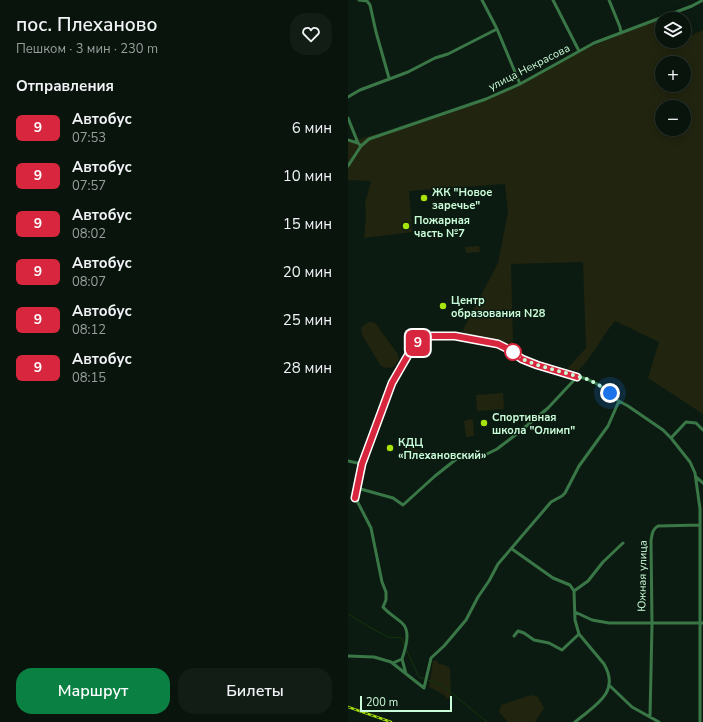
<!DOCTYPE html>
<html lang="ru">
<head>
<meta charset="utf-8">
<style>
	body { margin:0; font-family:"Nunito Sans",sans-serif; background:#121d16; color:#f1f3f6; height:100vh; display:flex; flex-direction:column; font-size:15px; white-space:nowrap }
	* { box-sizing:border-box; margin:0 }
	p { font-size:13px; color:#999e9d }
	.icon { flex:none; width:22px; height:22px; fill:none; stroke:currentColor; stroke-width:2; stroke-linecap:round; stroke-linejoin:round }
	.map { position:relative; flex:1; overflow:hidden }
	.panel { display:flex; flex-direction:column; background:#09140d; width:348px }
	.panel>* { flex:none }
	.badge { padding:0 8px; border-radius:6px; font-size:14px; line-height:26px }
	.tools { position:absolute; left:307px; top:12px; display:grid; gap:8px }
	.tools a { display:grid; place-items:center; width:36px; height:36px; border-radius:50%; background:#09140d; box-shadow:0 2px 10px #0003,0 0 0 1px #29332e; font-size:20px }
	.scale { position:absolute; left:12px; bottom:10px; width:92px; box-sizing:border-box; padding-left:4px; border:2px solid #c9fcd8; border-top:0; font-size:11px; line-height:14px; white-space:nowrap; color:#c9fcd8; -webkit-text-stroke:3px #0c1b11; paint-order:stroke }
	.you { position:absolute; width:20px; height:20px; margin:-10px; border:3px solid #fff; border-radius:50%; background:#1a73e8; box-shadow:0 0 0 6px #1a73e833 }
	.map>.badge { position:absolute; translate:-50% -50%; box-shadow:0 0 0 2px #fff }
	h2 { padding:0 16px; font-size:15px; line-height:36px }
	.round { display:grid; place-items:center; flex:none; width:42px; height:42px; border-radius:16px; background:#121d16 }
	.summary { display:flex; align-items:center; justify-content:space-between; height:68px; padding:0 16px }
	h1 { font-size:19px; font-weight:600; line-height:30px }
	.button { display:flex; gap:8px; margin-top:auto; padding:8px 16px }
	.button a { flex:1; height:46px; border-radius:16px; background:#0b8043; color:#fff; font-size:16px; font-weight:600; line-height:46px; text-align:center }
	.button a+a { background:#121d16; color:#f1f3f6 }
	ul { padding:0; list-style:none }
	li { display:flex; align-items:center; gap:12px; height:48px; padding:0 16px }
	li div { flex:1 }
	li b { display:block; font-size:15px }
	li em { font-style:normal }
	li .badge { min-width:44px; font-weight:700; text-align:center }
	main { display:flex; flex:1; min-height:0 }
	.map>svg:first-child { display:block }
	.green { fill:#21240f; fill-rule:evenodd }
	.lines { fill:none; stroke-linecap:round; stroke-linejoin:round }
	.stream { stroke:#12350b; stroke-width:1 }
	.street { stroke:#3a7747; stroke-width:3 }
	.rail-casing { stroke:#a7e30d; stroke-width:2.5 }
	.rail { stroke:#0c1b11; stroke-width:1; stroke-dasharray:3; stroke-linecap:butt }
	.line-casing { stroke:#fff; stroke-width:9 }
	.line { stroke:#d7263d; stroke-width:6 }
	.walk { stroke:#c9fcd8; stroke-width:4; stroke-dasharray:0 7.2 }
	.poi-dot { fill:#a7e30d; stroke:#0c1b11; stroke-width:1.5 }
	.stop-dot { fill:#fff; stroke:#d7263d; stroke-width:2 }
	.labels { text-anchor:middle; stroke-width:3; stroke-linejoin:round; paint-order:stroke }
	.street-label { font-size:11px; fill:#c9fcd8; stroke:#0c1b11 }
	.poi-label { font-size:11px; font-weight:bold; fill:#c9fcd8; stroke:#0c1b11; text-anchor:start }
</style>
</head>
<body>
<main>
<section class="panel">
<div class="summary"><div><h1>пос. Плеханово</h1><p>Пешком · 3 мин · 230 m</p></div><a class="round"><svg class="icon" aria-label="heart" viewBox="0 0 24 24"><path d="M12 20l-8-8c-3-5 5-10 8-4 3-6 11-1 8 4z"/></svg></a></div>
<h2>Отправления</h2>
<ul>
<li><span class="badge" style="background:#d7263d;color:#fff">9</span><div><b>Автобус</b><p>07:53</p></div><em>6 мин</em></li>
<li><span class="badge" style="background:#d7263d;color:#fff">9</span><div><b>Автобус</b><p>07:57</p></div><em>10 мин</em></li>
<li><span class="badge" style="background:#d7263d;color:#fff">9</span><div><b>Автобус</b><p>08:02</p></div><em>15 мин</em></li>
<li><span class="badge" style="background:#d7263d;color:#fff">9</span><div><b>Автобус</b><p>08:07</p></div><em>20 мин</em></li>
<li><span class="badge" style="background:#d7263d;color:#fff">9</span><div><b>Автобус</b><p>08:12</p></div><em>25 мин</em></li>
<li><span class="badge" style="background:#d7263d;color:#fff">9</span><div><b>Автобус</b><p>08:15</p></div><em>28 мин</em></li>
</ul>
<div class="button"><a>Маршрут</a><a>Билеты</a></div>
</section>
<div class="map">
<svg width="355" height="722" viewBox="0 0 355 722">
	<rect width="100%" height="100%" fill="#0c1b11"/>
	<path class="green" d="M326,13L329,19H314V41H336V32L339,37L355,30V414L300,378L311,342L267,321C253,337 245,356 230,371L219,369L238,348L235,262L163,264L165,344H150L114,332L150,263L160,212L157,184L61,191L64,232L16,238L18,216L17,204L23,181L0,180V142L80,120L164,88V86L237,49ZM314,63H336V85H314ZM314,107H336V129H314Z
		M131,246L132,252L118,253L117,247Z
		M20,322H24L28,324L49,353L51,360L45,367L38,368L33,366L14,335L13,328Z
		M155,393L156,409L129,411L128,395Z
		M123,419L125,421L126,436L118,437L116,421Z
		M61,447L73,451L70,460L58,456Z
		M88,660L91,664L97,665L102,668L103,697L100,699L96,695L81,687L85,661Z
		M183,695L190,697L196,708L187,722H160L151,712L153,705Z"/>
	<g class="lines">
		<path class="stream" d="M0,614L23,628L40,637L54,638L56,645
			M58,649L71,677L77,679
			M80,680L94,685L139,722"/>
		<path class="street" d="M11,0L19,1L22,5L28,32L41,78
			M134,0L149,29L172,84
			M205,0L231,51
			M261,0L272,27L273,33
			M0,97L12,90L60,72L87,58L100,54L149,29
			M0,118L10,143L13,146
			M0,140L10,143
			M0,166L13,146L21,139L138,99L172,84L246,43L344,6L355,0
			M323,438L338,422L348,423L355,430
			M0,461L14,464
			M348,477L355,483
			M9,488L45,498L55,505L87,476L116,453L127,456H135L149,449L170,433L200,408L229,377
			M164,549L205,578L222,585L226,591L227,620L231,634L256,664C273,693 246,706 227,722
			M226,591L240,581L255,562L275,543
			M227,612L244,620L261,623H355
			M166,636L170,631L176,633L186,640L201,643L214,650L231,634
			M0,656L26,657L43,662L76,688L83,658L96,646L118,620L130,597L141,581L150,564L203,502L214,496L217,493L231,466L260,426L271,401
			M54,659C57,650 63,632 55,624C49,618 41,614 35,607L38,600V592L34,582L23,528L7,497L14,464L44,383L63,350L72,341L80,336L105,335L152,345L174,359L189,365L239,379L251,385L269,400L280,406L315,430L323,438L342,462L347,473L352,509V722
			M45,663L54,659L58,674
			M261,685L284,707L311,722
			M302,717L304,625L303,541C304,535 304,529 310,526L352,525"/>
		<defs>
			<path id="rail" d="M0,707L43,722"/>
		</defs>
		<use href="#rail" class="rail-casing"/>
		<use href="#rail" class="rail"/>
	</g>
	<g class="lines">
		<defs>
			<path id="line" d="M7,498L14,464L44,383L63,350L79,336H107L150,344L158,348L174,359L189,365L229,377"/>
		</defs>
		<use href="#line" class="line-casing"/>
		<use href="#line" class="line"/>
		<path class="walk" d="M165,352L174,359L189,365L239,379L251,385L262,393"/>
	</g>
	<g class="poi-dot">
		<circle cx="76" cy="198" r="4"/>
		<circle cx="58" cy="226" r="4"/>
		<circle cx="95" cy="306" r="4"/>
		<circle cx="136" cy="423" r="4"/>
		<circle cx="42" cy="448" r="4"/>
	</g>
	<circle class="stop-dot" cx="165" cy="352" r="8"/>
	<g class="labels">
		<g class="street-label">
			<text transform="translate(181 67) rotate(-27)" y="4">улица Некрасова</text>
			<text transform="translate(294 576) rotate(-89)" y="4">Южная улица</text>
		</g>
		<g class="poi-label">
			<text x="84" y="196">ЖК "Новое<tspan x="84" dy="13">заречье"</tspan></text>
			<text x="66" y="224">Пожарная<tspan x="66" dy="13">часть №7</tspan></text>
			<text x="103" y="304">Центр<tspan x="103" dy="13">образования N28</tspan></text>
			<text x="144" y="421">Спортивная<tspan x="144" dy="13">школа "Олимп"</tspan></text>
			<text x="50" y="446">КДЦ<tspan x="50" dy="13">«Плехановский»</tspan></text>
		</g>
	</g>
</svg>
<div class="tools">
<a><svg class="icon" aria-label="layers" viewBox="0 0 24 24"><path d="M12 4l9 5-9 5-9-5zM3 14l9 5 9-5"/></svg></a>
<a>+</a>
<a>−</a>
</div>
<div class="scale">200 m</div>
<div class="you" style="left:262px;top:393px"></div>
<b class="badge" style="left:70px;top:343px;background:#d7263d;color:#fff">9</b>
</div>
</main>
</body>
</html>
